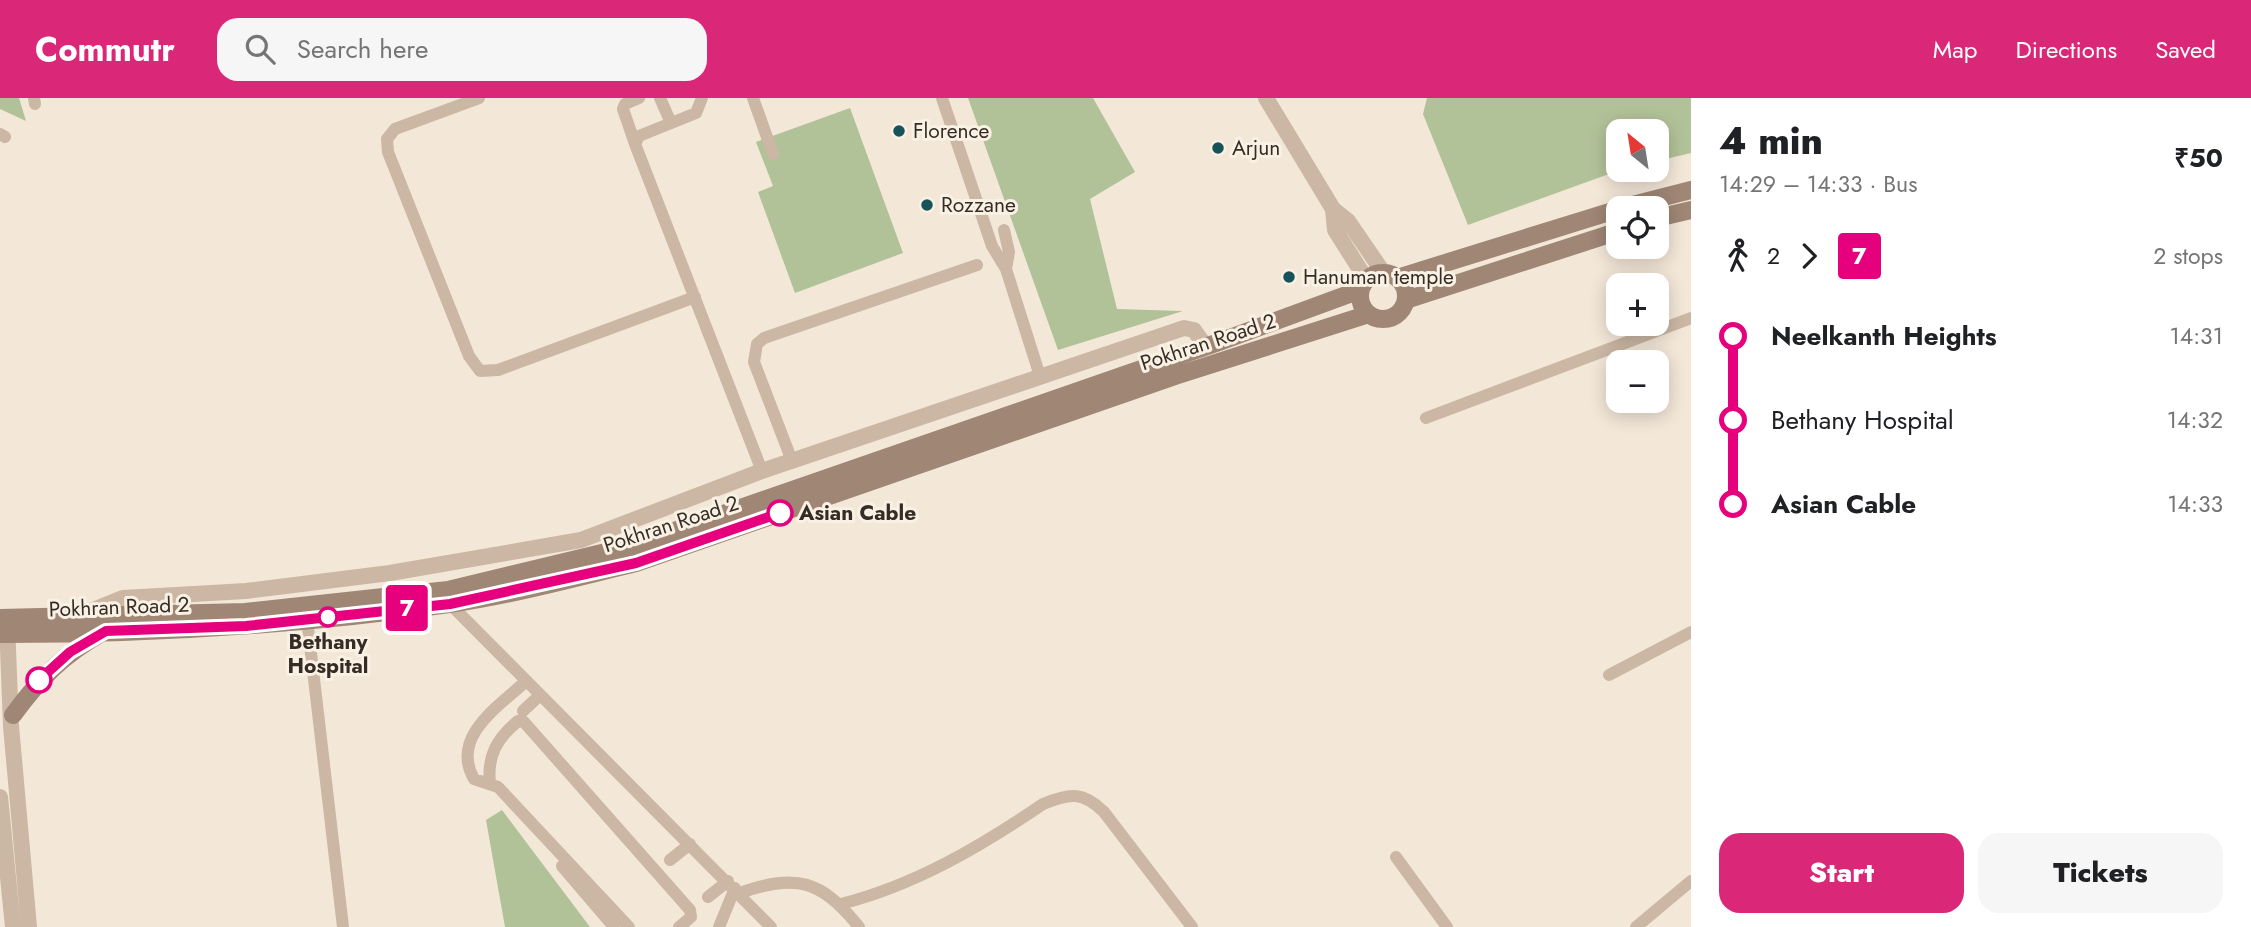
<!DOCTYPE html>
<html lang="en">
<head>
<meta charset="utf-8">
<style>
	body { margin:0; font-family:Jost,sans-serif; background:#f6f6f6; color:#202124; height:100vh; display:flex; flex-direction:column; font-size:26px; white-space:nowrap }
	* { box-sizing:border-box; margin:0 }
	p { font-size:23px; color:#757577 }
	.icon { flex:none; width:38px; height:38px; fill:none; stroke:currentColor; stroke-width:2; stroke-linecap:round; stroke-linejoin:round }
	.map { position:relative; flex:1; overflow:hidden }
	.side { display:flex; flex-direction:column; background:#fff; width:560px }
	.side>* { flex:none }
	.badge { padding:0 14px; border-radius:5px; font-size:24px; line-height:46px }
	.needle { width:46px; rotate:330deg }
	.buttons { position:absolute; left:1606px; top:21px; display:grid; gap:14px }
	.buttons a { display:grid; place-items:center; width:63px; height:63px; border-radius:14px; background:#fff; box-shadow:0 4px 18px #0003; font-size:35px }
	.map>.badge { position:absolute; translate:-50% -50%; box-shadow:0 0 0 4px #fff }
	.legs { display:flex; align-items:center; gap:10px; height:77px; padding:0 28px; font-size:23px }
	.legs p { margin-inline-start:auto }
	.headline { display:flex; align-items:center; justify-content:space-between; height:119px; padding:0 28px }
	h1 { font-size:38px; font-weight:800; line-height:52px }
	.cta { display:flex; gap:14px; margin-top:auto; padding:14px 28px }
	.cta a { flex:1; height:80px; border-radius:21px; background:#db2777; color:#fff; font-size:28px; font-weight:800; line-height:80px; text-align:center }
	.cta a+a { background:#f6f6f6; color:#202124 }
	ul { padding:0 28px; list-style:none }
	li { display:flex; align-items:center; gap:24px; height:84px; font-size:26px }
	li i { display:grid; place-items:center; width:10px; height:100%; margin:0 9px; background:currentColor }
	li i::after { content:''; width:18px; height:18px; margin:-9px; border:5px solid; border-radius:50%; background:#fff }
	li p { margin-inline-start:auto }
	li:first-child i { background:linear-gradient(#0000 50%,currentColor 0) }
	li:last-child i { background:linear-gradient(currentColor 50%,#0000 0) }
	header { display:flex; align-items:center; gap:42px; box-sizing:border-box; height:98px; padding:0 35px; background:#db2777; color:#fff }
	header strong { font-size:33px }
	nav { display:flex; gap:38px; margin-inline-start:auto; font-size:24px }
	.search { width:490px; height:63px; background:#f6f6f6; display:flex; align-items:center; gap:18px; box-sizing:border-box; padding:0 24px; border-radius:21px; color:#757577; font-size:26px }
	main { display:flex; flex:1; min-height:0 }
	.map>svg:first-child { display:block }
	.green { fill:#b2c298 }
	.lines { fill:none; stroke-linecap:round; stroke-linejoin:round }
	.minor { stroke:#cbb7a4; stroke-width:12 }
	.tertiary { stroke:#cbb7a4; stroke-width:16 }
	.secondary { stroke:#9f8675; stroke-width:18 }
	.line-1-casing { stroke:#fff; stroke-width:16 }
	.line-1 { stroke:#e6007e; stroke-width:10 }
	.poi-dot { fill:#19535a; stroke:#faf1e5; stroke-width:2.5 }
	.stop-1-dot { fill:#fff; stroke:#e6007e; stroke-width:3.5 }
	.labels { text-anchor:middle; stroke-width:6; stroke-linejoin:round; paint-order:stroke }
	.poi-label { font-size:21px; fill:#362c26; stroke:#faf1e5; text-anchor:start }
	.street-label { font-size:21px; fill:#362c26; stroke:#faf1e5 }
	.stop-label { font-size:21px; font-weight:bold; fill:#362c26; stroke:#faf1e5; text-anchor:start }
</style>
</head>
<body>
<header>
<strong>Commutr</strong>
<div class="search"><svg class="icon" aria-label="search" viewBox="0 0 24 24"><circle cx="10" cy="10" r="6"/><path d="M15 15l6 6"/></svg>Search here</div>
<nav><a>Map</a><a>Directions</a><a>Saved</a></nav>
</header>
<main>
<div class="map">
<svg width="1691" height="829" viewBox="0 0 1691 829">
	<rect width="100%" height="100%" fill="#f3e7d8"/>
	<path class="green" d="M0,0H19L26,23L0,11Z
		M968,0H1093L1135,74L1090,101L1117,211L1183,213L1058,252Z
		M1427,0H1691V55L1657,63V33H1619L1620,72L1468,127L1423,16Z
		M850,10L903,155L795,195L758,94L773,88L756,44Z
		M502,712L590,829H505L486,722Z"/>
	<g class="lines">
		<path class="minor" d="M34,0L35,6
			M479,0L395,31L387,41L388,54L469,258L480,273L498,272L695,199
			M660,0L671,25
			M702,0L696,15L639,38L635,46L762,373
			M753,0L773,56
			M942,0L992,148L1006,171L1040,278
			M0,36L5,39
			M635,46L623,11L625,6L639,0
			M1004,132L1009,154L1006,171
			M1426,320L1691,220
			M792,363L754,264L757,246L764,240L977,167
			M450,500V506L771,829
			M307,521L343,829
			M1609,577L1691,534
			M525,584C498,609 450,639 474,681L498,689L629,829
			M523,613L539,598
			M490,685C487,658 497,640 518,623L524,624L690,812L691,819L679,829
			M1396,759L1447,829
			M670,762L690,746
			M562,768L614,829
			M740,795C796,775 822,782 859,829
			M708,799L728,783
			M841,806C915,787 980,749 1043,706C1069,695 1083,693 1104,714L1192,829
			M719,829L735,790
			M1636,829L1691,783"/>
		<path class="tertiary" d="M1266,0L1333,111L1335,132L1366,181
			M1333,111L1348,123L1383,174
			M81,517L123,500L246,493L390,475L581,442L762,373L1184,230L1194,232L1206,249
			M7,525L11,628L29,829
			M0,699L13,829"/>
		<path class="secondary" d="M1621,110L1691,92
			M1657,120L1691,112
			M1360 198a23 23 0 1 1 46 0a23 23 0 1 1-46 0Z
			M1397,180L1619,111
			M1406,202L1619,133
			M0,520L245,514L448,492L631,448L1219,244L1360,192
			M0,536C150,536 301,527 449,506C512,497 574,480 636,465L1175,278L1369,216
			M13,617C41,579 62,558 103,534"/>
	</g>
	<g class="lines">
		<defs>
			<path id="line-1" d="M39,582L70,554L106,533L246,528L450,506L636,465L780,415"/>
		</defs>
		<use href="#line-1" class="line-1-casing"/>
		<use href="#line-1" class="line-1"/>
	</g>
	<g class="poi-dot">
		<circle cx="899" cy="33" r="7"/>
		<circle cx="1218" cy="50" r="7"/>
		<circle cx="927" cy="107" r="7"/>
		<circle cx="1289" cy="179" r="7"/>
	</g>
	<g class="stop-1-dot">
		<circle cx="780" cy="415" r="12"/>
		<circle cx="328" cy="519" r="9"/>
		<circle cx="39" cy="582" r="12"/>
	</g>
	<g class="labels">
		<g class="poi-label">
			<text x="913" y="40">Florence</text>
			<text x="1232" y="57">Arjun</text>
			<text x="941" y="114">Rozzane</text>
			<text x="1303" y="186">Hanuman temple</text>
		</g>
		<g class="street-label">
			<text transform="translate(1208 244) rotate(-18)" y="7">Pokhran Road 2</text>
			<text transform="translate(671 426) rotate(-18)" y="7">Pokhran Road 2</text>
			<text transform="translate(119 509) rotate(-2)" y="7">Pokhran Road 2</text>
		</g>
		<g class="stop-label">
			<text x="799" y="422">Asian Cable</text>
			<text x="328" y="551" text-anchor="middle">Bethany<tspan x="328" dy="24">Hospital</tspan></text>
		</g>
	</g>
</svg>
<div class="buttons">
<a><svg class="needle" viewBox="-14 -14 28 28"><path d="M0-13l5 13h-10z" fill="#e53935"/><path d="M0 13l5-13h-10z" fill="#757577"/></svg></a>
<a><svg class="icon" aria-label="locate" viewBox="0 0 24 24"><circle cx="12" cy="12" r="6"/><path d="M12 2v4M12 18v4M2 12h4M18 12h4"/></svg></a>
<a>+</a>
<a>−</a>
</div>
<b class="badge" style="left:407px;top:510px;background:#e6007e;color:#fff">7</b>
</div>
<section class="side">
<div class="headline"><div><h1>4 min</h1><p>14:29 – 14:33 · Bus</p></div><b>₹50</b></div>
<div class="legs"><svg class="icon" aria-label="walk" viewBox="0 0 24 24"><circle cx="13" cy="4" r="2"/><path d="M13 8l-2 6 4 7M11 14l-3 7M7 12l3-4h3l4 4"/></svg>2<svg class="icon" aria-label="forward" viewBox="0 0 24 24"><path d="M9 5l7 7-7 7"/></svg><b class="badge" style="background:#e6007e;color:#fff">7</b><p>2 stops</p></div>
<ul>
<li><i style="color:#e6007e"></i><b>Neelkanth Heights</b><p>14:31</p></li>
<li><i style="color:#e6007e"></i><span>Bethany Hospital</span><p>14:32</p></li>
<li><i style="color:#e6007e"></i><b>Asian Cable</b><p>14:33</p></li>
</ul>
<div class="cta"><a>Start</a><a>Tickets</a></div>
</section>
</main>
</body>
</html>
